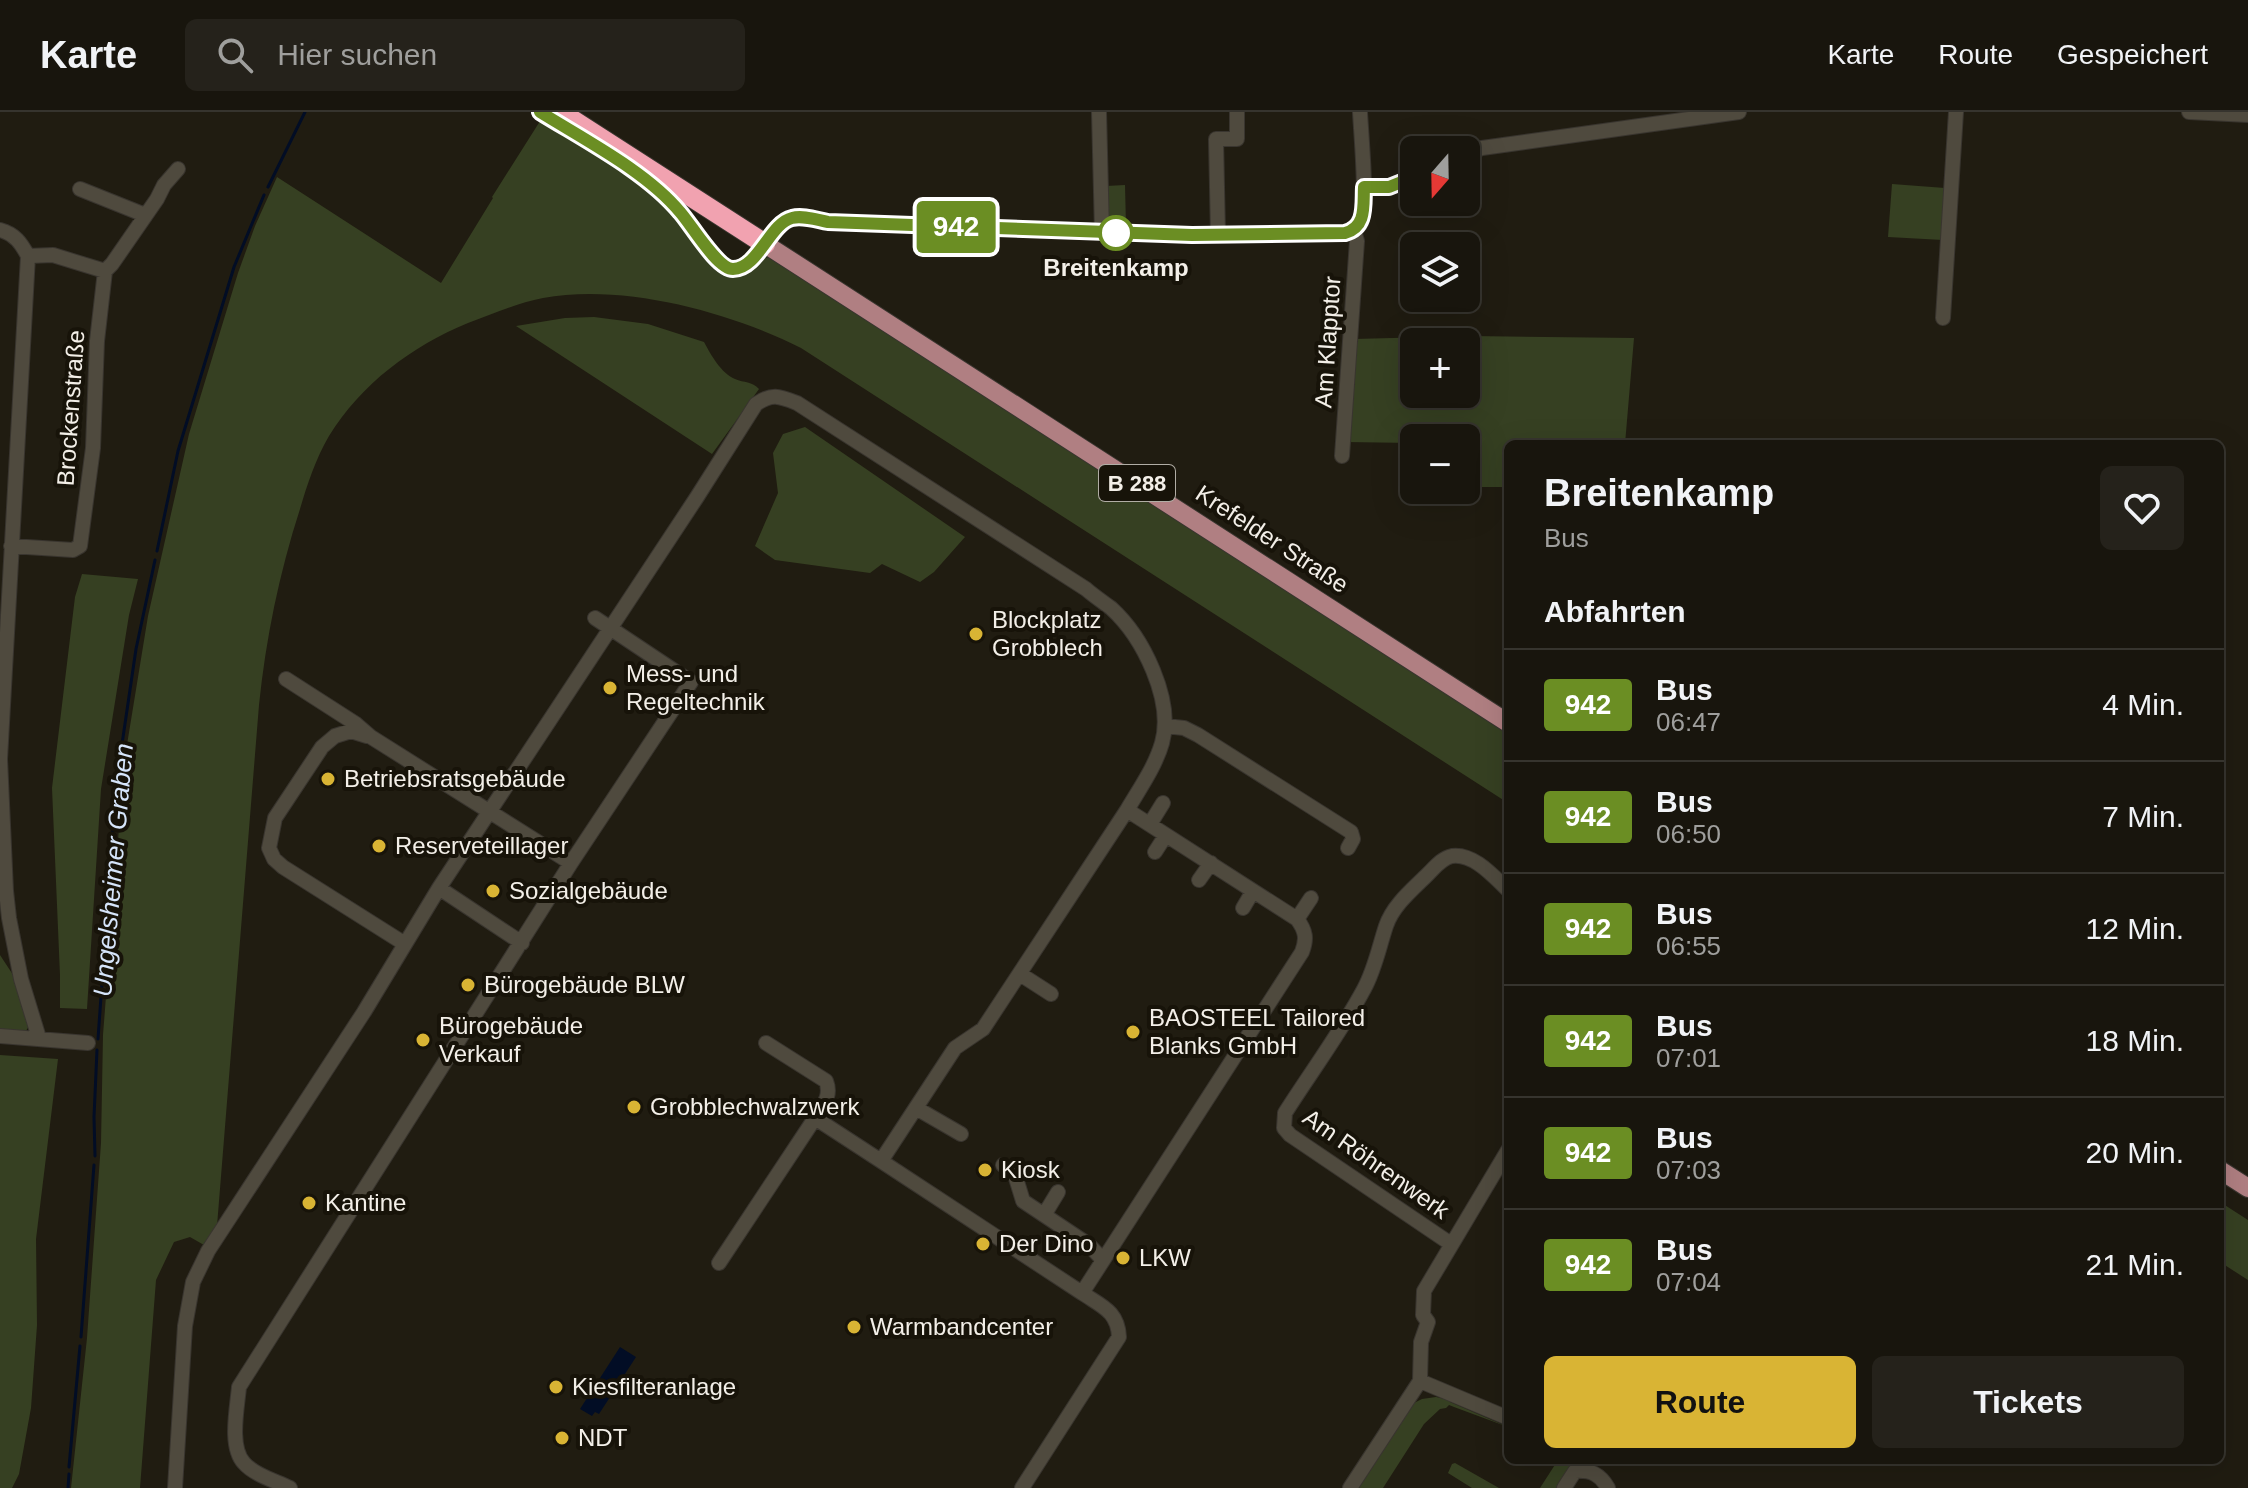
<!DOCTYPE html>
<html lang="de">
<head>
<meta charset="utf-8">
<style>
	body { margin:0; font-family:Helvetica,sans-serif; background:#25221b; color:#f1f3f6; height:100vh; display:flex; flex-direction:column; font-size:30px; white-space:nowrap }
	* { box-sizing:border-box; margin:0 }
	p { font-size:26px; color:#9f9f9d }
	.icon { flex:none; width:44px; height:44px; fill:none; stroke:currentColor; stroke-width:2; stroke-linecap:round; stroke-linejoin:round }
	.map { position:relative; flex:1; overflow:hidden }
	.sheet { position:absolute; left:1504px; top:328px; width:720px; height:1024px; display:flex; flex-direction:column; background:#18150d; border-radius:12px; box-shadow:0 8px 32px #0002,0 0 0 2px #36342e }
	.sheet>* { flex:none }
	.badge { padding:0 16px; border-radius:6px; font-size:28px; line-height:52px }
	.needle { width:52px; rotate:200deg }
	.tools { position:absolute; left:1400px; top:24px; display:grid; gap:16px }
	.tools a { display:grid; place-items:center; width:80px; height:80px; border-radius:12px; background:#18150d; box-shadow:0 8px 32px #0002,0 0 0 2px #36342e; font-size:40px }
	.map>.badge { position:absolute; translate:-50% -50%; box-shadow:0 0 0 4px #fff }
	h2 { padding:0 40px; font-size:30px; line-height:72px }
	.round { display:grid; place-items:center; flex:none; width:84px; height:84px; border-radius:12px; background:#25221b }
	.head { display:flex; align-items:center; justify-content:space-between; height:136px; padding:0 40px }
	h1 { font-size:38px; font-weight:700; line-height:60px }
	.primary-button { display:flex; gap:16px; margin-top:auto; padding:16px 40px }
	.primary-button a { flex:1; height:92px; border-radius:12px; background:#d9b434; color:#111; font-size:32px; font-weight:700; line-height:92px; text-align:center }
	.primary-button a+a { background:#25221b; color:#f1f3f6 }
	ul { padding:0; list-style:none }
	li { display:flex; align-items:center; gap:24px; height:112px; padding:0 40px; border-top:2px solid #36342e }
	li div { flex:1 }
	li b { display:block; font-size:30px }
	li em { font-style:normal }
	li .badge { min-width:88px; font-weight:700; text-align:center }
	header { display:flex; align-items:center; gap:48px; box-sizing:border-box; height:112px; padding:0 40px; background:#18150d; border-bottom:2px solid #36342e }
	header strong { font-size:38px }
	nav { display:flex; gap:44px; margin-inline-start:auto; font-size:28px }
	.search { width:560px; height:72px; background:#25221b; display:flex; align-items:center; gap:20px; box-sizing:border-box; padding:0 28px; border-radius:12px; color:#9f9f9d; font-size:30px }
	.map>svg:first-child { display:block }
	.green { fill:#364022; fill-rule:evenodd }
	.water { fill:#020d25 }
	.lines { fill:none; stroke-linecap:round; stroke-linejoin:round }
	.stream { stroke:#020d25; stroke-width:3 }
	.minor-casing { stroke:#39352f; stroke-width:16 }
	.major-casing { stroke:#39352f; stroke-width:20 }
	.highway-casing { stroke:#39352f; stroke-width:22 }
	.minor { stroke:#4f4a3e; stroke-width:14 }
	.major { stroke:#b07f82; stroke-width:18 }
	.highway { stroke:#f1a2b0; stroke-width:20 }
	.line-casing { stroke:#fff; stroke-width:18 }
	.line { stroke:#6b8e23; stroke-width:12 }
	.stop-dot { fill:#fff; stroke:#6b8e23; stroke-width:4 }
	.poi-dot { fill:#d9b434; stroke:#171309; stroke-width:3 }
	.labels { text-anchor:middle; stroke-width:8; stroke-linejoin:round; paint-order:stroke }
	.shield { fill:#171309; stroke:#b1ada5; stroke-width:2 }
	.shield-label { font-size:22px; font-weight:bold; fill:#f3efe8 }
	.stop-label { font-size:24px; font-weight:bold; fill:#f3efe8; stroke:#171309 }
	.street-label { font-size:24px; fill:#f3efe8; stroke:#171309 }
	.poi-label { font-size:24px; fill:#f3efe8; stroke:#171309; text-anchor:start }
	.water-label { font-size:26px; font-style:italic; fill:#d6e5fa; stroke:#171309 }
</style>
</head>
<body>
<header>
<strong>Karte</strong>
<div class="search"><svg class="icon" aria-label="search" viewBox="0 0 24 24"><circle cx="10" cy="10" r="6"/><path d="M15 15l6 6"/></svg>Hier suchen</div>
<nav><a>Karte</a><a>Route</a><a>Gespeichert</a></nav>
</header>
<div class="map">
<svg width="2248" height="1376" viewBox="0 0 2248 1376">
	<rect width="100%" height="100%" fill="#201c11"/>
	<path class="green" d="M542,6L659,83L716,156C753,177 749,142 776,145L1508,621V691L801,236C730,200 623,171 543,186C517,191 493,202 468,211C412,234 361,272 329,324C316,346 307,373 300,397C279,462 266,526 259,593L217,1114L204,1133L190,1125L174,1130L156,1168L140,1376H71L87,1226L101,1031L103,923L124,651L148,504L189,322L238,161L255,114L277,65L441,171L493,86L492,85Z
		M1892,72L1945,76L1943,128L1888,125Z
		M1125,73L1126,114H1111L1107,111L1106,74Z
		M594,205L648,212L704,230C711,243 721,261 735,267C744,271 752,269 759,277L712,342L516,214L565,206Z
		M1470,224L1634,226L1625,332H1508V375H1472V331H1466V326H1414V331L1345,330L1354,227ZM1414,230H1466V282H1414Z
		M805,315L965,425L934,460L920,470L882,452L870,461L775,448L755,434L778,381L773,341L783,322Z
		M82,462L138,467L129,503L101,677L87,897L60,896V863L52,676L75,485Z
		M0,843L19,872L31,910L26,919L0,921Z
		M0,943L58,947L36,1127L37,1213L31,1296L19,1362L12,1376H0Z
		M2220,1090L2248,1108V1168L2220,1150Z
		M1436,1285L1450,1288V1290L1508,1315L1454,1295L1449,1293L1446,1296L1440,1297L1424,1312L1383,1376H1359L1414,1291L1422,1287Z
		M1558,1348H1577L1559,1376H1540Z
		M1455,1351L1499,1376H1472L1448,1361L1452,1352Z"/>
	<path class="water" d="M620,1235L636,1245L599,1302L595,1300L592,1304L580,1297Z"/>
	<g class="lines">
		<path class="stream" d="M268,75L305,0
			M157,439L178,339L234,155L264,83
			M98,927L116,673L136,537L155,448
			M95,1044L94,1005L97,938
			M81,1225L94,1053
			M69,1355L80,1234
			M68,1376L69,1362"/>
		<defs>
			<path id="minor" d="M540,0C584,28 648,61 680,100C691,113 717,157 733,157C758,157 770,111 792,106C803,103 817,108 828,110L1155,122L1218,123L1345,121C1352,119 1357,118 1361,111C1368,95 1361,21 1360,0
				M1099,0L1102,120
				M2189,0L2248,3
				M1466,41L1482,36L1739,0
				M1364,75H1389L1414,65
				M80,77L145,103
				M0,118C15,122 21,131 28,144L0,647L6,779L9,806L21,867L39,926
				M1218,123L1216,27H1237V0
				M28,144L53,143L105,159
				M1943,206L1956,0
				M1342,344L1357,129L1354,119
				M11,434L73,438L80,434L93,336L97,229L105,159L112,152L157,87L164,73L178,57
				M286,567L356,612L371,625L571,751
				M1165,614L1184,616L1198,623L1351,720L1353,727L1348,736
				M367,624L351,619L335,624L322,635L275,706L269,736L274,747L283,755L405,832
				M1127,698L1297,807C1306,819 1307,827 1302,840L1082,1181L881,1049L955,936L983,917Z
				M1150,712L1163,691
				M1155,740L1166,723
				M1199,768L1211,751
				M439,776L522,831
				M1243,796L1253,779
				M1297,807L1311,786
				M1020,862L1051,882
				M0,924L88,931
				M766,931L826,969C832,984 823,993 815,1006
				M916,996L961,1022
				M1003,1053L1015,1063L1023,1089L1089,1133L1103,1148
				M1044,1103L1058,1080
				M1451,1132L1290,1023L1284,1016L1285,1001C1311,960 1341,920 1364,877C1375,857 1379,835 1386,814C1393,793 1413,777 1428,762C1435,755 1442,746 1452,744C1474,741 1494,765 1508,778
				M719,1151L815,1006L881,1049
				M1420,1269L1508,1306
				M175,1376L185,1214L193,1170L208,1139L364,900L439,776L697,385L756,292C772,281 779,284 797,291L1086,477C1094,484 1103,490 1111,496C1143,525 1174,588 1162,631C1155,655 1140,676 1127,698
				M290,1376C276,1369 254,1363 244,1351C229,1335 237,1297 239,1275L571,751L691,570L595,506
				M1022,1376L1119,1225C1118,1199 1101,1194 1082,1181
				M1350,1376L1420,1269L1421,1230L1428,1210L1423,1203L1424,1179L1508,1038
				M1564,1376L1575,1359C1591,1358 1600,1362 1608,1376"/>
			<path id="major" d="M765,132L1508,611
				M2220,1058L2248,1076"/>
			<path id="highway" d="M560,0L765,132"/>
		</defs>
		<use href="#minor" class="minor-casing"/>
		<use href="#major" class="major-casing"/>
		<use href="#highway" class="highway-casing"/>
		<use href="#minor" class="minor"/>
		<use href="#major" class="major"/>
		<use href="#highway" class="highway"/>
	</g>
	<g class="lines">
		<defs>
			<path id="line" d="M540,0C585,28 647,60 680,100C691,112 717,157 733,157C758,157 770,111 792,106C803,103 817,108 828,110L1192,123L1345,121C1367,115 1363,93 1364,75H1389L1414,65"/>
		</defs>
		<use href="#line" class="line-casing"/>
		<use href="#line" class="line"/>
	</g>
	<circle class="stop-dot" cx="1116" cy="121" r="16"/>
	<g class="poi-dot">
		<circle cx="976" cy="522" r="8"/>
		<circle cx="610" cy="576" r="8"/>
		<circle cx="328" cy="667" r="8"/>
		<circle cx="379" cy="734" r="8"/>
		<circle cx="493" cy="779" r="8"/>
		<circle cx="468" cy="873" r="8"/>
		<circle cx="1133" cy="920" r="8"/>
		<circle cx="423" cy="928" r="8"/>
		<circle cx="634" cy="995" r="8"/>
		<circle cx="985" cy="1058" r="8"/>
		<circle cx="309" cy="1091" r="8"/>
		<circle cx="983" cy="1132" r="8"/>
		<circle cx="1123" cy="1146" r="8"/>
		<circle cx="854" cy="1215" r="8"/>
		<circle cx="556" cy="1275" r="8"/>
		<circle cx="562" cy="1326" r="8"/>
	</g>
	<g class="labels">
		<rect class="shield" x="1099" y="353" width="76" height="36" rx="6"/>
		<g class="shield-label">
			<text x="1137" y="379">B 288</text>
		</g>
		<g class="stop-label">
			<text x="1116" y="164">Breitenkamp</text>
		</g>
		<g class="street-label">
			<text transform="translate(1328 230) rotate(-86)" y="8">Am Klapptor</text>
			<text transform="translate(71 296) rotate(-86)" y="8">Brockenstraße</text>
			<text transform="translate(1272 427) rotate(33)" y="8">Krefelder Straße</text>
			<text transform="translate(1376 1052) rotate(35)" y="8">Am Röhrenwerk</text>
		</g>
		<g class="poi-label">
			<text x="992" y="516">Blockplatz<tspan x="992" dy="28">Grobblech</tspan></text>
			<text x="626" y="570">Mess- und<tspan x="626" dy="28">Regeltechnik</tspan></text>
			<text x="344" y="675">Betriebsratsgebäude</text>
			<text x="395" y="742">Reserveteillager</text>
			<text x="509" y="787">Sozialgebäude</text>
			<text x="484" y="881">Bürogebäude BLW</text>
			<text x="1149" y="914">BAOSTEEL Tailored<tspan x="1149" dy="28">Blanks GmbH</tspan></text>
			<text x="439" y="922">Bürogebäude<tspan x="439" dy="28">Verkauf</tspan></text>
			<text x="650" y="1003">Grobblechwalzwerk</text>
			<text x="1001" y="1066">Kiosk</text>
			<text x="325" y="1099">Kantine</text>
			<text x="999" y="1140">Der Dino</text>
			<text x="1139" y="1154">LKW</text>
			<text x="870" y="1223">Warmbandcenter</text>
			<text x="572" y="1283">Kiesfilteranlage</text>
			<text x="578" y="1334">NDT</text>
		</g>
		<g class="water-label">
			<text transform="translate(113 758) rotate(-85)" y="9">Ungelsheimer Graben</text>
		</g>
	</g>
</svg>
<div class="tools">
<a><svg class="needle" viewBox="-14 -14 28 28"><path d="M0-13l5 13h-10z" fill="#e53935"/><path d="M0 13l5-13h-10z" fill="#9f9f9d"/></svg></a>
<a><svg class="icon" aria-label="layers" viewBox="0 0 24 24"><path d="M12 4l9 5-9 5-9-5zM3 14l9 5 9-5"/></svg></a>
<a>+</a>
<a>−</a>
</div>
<b class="badge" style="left:956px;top:115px;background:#6b8e23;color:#fff">942</b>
<section class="sheet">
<div class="head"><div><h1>Breitenkamp</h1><p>Bus</p></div><a class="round"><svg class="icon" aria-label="heart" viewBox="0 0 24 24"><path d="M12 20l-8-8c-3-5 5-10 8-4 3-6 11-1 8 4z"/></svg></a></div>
<h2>Abfahrten</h2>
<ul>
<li><span class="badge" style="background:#6b8e23;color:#fff">942</span><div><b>Bus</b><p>06:47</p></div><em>4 Min.</em></li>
<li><span class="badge" style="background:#6b8e23;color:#fff">942</span><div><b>Bus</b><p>06:50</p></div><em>7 Min.</em></li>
<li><span class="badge" style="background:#6b8e23;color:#fff">942</span><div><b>Bus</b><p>06:55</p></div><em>12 Min.</em></li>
<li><span class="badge" style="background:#6b8e23;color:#fff">942</span><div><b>Bus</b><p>07:01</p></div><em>18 Min.</em></li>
<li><span class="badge" style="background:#6b8e23;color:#fff">942</span><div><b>Bus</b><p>07:03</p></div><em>20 Min.</em></li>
<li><span class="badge" style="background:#6b8e23;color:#fff">942</span><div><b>Bus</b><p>07:04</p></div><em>21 Min.</em></li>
</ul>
<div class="primary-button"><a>Route</a><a>Tickets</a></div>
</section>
</div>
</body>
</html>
